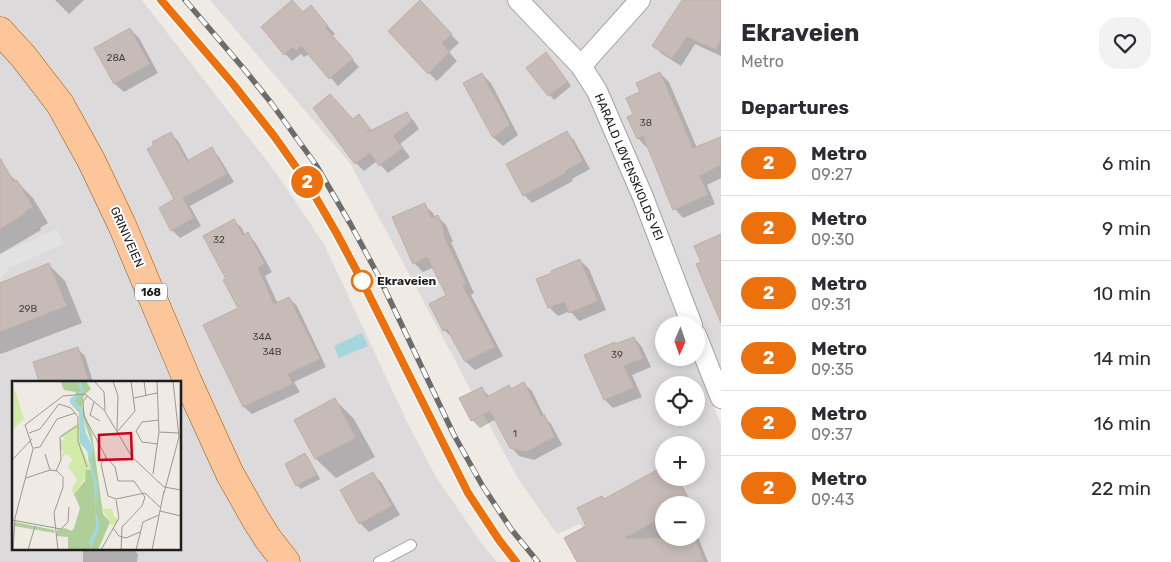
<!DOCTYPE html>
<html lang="en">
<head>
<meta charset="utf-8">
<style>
	body { margin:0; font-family:Rubik,sans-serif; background:#f2f2f3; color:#2b2b33; height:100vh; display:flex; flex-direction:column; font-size:19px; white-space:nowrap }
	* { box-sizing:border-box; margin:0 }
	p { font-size:16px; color:#7c7c81 }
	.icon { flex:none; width:28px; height:28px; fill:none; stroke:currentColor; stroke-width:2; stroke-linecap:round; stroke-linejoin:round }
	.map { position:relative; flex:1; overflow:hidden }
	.details { display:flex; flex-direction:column; background:#fff; width:450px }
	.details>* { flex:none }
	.badge { padding:0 10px; border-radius:16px; font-size:18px; line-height:32px }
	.needle { width:32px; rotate:182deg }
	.buttons { position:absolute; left:655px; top:316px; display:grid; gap:10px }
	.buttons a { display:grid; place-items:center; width:50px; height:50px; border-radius:50%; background:#fff; box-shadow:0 2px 12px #0003; font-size:25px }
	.map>.badge { position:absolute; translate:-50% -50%; box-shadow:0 0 0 2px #fff }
	h2 { padding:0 20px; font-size:19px; line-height:45px }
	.round { display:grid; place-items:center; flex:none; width:52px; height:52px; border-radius:20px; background:#f2f2f3 }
	.summary { display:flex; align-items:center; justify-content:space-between; height:85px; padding:0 20px }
	h1 { font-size:24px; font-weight:700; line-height:38px }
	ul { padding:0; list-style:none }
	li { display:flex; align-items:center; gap:15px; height:65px; padding:0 20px; border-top:1px solid #e1e1e2 }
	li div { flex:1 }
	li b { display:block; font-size:19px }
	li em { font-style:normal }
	li .badge { min-width:55px; font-weight:700; text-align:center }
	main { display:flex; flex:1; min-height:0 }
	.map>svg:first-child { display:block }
	.residential { fill:#dcdadb; fill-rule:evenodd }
	.parking { fill:#e2e2e2 }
	.water { fill:#a3d7dd }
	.shadow { fill:#0003 }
	.building { fill:#c7bbb7; stroke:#c1aea5 }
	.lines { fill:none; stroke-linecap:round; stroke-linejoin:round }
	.lane-casing { stroke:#a2a2a2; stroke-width:12 }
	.street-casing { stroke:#a2a2a2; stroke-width:22 }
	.primary-casing { stroke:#975300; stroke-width:29 }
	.lane { stroke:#fff; stroke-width:10 }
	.street { stroke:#fff; stroke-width:20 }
	.primary { stroke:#fdc69a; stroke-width:28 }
	.rail-casing { stroke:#6c6c6c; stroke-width:5.5 }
	.rail { stroke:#fff; stroke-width:4; stroke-dasharray:11; stroke-linecap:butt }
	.line-casing { stroke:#fff; stroke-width:11 }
	.line { stroke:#ec700c; stroke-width:8 }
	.stop-dot { fill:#fff; stroke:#ec700c; stroke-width:2.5 }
	.labels { text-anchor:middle; stroke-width:4; stroke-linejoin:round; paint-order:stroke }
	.number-label { font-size:10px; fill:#484544 }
	.shield { fill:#fff; stroke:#626262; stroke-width:1 }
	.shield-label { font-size:11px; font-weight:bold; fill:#1e1e1e }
	.street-label { font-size:12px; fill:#1e1e1e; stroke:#fff }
	.stop-label { font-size:12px; font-weight:bold; fill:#1e1e1e; stroke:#fff; text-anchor:start }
	.inset-road { fill:none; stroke:#9b9894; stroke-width:1 }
	.view { fill:#cb0019; fill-opacity:0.15; stroke:#cb0019; stroke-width:2.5 }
	.inset-edge { fill:none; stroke:#1e1e1e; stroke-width:2.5 }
</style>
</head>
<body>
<main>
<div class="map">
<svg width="721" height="562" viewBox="0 0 721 562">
	<rect width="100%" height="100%" fill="#efeae3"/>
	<path class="residential" d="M0,0H142L276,173L324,244L408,424L436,477L482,544L497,562H0ZM14,382H180V548H14Z
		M210,0H721V394L710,398L721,424V562H598L580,524L557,534L517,477L350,163ZM664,325H696V358H664ZM664,385H696V418H664ZM664,445H696V478H664ZM664,505H696V538H664Z"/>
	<path class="parking" d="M57,229L64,244L9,268L0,281V254Z"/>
	<path class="water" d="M362,333L368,346L339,358L334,346Z"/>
	<path class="shadow" d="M55,0H84L69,14Z
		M683,0H721V56L695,44L681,66L662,54L654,46Z
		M420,2L459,43L449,52L457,61L437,81L429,73Z
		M303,13L318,15L335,34L332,36L359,67L338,86L309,54L304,57L301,54L292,61L285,54Z
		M130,29L139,38L158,73L124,92L115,84Z
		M550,58L571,86L554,100L528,68Z
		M660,73L669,82L697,148L721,138V178L707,185L715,204L683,218L675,209L648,146L646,147L638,138L635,115L641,93Z
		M482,74L491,83L518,135L503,146L494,138L465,83Z
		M315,108L353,120L359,116L372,131L406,113L414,121L419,129L400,144L410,157L388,173L377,161L364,171L356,163Z
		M566,132L574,140L590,169L572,179L573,181L532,203L524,195Z
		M170,133L178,141L189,161L211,149L219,157L234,182L190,206L201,226L180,238L172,230L176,199L156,145Z
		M7,172L33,198L48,223L40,228L41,230L0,254V173Z
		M424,205L433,213L435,217L437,216L446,225L453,242H451L474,293L471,295L503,356L475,370L466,362L454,339L444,330L431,304L448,295L434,267L423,272L414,263Z
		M234,221L242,228L245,235L247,234L255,242L272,272L265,276L278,304L289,298L297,306L326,367L294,382L300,392L252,414L244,407L240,309L227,279Z
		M580,260L589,269L606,310L579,321L570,311L558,316L549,307Z
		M49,265L65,281L82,323L1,354L0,353V284Z
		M634,338L642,347L651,367L632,375L642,397L613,408L605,400L616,345Z
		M78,349L85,356L93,382H41Z
		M524,384L532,391L545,418L551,424L562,445L534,460L519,456L511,447L496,419L480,428L472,420L481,388L490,397L509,387L512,390Z
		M334,399L354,419L375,457L336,478L316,459L296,420Z
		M305,455L309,459L320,479L301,489L297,485Z
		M373,474L381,482L400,515L369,532L360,523Z
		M664,478H676L682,486L693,505H664V538H696V532L708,562H579L588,526L605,500Z
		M83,548H132L138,554L137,562H83Z"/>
	<path class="building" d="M292,0L303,12L311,5L328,26L326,28L353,59L329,79L301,46L296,51L293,47L284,55L261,27Z
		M420,0L452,34L442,43L450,52L428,74L388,31Z
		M682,0H721V39L716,50L687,37L672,59L652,46Z
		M130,28L150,64L114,84L94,48Z
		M546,52L568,82L548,96L526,68Z
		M660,72L693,148L721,137V165L700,176L708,195L673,210L643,136L637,139L627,117L633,114L626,98L640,92L636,83Z
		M482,73L510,125L493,138L463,83Z
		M330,94L353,119L359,114L370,129L366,133L407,112L412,121L393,136L403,148L379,166L370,153L355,164L313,108Z
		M567,131L583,161L565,171L566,173L523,196L506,164Z
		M171,132L187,161L212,147L227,174L183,198L194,218L171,231L159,208L174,199L147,149L154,145L152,142Z
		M0,158L14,182L17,180L33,207L25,212L26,213L0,229Z
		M425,203L431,218L438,215L445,233H443L466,284L463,286L495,347L465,362L447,329L443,331L429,304L446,295L427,257L413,264L392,217Z
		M234,219L243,235L248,232L265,264L258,268L274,304L289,297L320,359L288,374L293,384L243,407L203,325L238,308L223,280L226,279L203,236Z
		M721,234V323L696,264L701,262L694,246Z
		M580,259L598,301L569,313L564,302L548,308L536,279L552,273L551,271Z
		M49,263L67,306L0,332V283Z
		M634,337L643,358L624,366L634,388L604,400L584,355L615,342V344Z
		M78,347L89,382H39L33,362Z
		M524,382L541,416L544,414L555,437L526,452L510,448L490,411L471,421L459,398L482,387L487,397L509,385L511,389Z
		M335,398L356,438L315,459L294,420Z
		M305,453L317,475L296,486L285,464Z
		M664,466V478H677L690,501L683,505H664V516L625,538H695L704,562H577L564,538L586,526L577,508L602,496L604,499Z
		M373,472L392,506L359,524L340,490Z"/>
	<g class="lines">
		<defs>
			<path id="lane" d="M379,562L411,545"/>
			<path id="street" d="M518,0L581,66
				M640,0L581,66L597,91L643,197L692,325
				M696,335L721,398"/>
			<path id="primary" d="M0,31L23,56L60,104L91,160L122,225L188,382L230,474L256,520L268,539L286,562"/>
		</defs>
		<use href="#lane" class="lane-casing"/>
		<use href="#street" class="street-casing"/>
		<use href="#primary" class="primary-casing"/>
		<use href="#lane" class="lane"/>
		<use href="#street" class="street"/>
		<use href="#primary" class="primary"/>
		<defs>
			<path id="rail" d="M161,0L233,85L273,136L308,184L337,234L362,281L468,493L499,540L516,562
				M185,0L244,69L272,104L316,165L351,225L378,275L454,435L482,485L511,529L538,562"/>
		</defs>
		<use href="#rail" class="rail-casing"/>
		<use href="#rail" class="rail"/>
	</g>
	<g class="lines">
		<defs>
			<path id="line" d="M161,0L233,84L274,136L308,184L337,234L362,281L468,493L499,540L516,562"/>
		</defs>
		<use href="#line" class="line-casing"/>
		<use href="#line" class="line"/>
	</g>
	<circle class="stop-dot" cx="362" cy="281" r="10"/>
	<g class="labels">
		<g class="number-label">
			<text x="116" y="61">28A</text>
			<text x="646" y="126">38</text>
			<text x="219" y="243">32</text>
			<text x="28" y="312">29B</text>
			<text x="262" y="340">34A</text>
			<text x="272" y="355">34B</text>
			<text x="617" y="358">39</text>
			<text x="515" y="437">1</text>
		</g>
		<rect class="shield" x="135" y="283.5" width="32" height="17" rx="4"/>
		<g class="shield-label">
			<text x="151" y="296">168</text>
		</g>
		<g class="street-label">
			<text transform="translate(629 167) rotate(67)" y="4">HARALD LØVENSKIOLDS VEI</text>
			<text transform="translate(127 237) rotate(66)" y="4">GRINIVEIEN</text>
		</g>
		<g class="stop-label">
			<text x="377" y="285">Ekraveien</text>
		</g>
	</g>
	<g transform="translate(12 381)">
		<rect width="169" height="169" fill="#efeae3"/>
		<path d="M0,0L12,38L0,49ZM68,41V62L79,89L62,113L59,108L65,99L56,85L61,79L55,73L49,76L52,70L48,69L47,60L53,59L49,54L52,52ZM90,127L100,128L102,136L106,137L103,144H99Z" fill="#d1eaa8"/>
		<path d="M48,0H74L79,8L72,14L70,26L80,53L91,133L98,141L86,169H56V156L45,155V149L52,147L60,150L62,147L68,127L62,113L73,100L74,89H79L76,78L81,67L71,36L60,24L64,11L52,9ZM3,141L42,149L43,152L2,145Z" fill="#aecf97"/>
		<path d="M65,0H69L72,10L63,20L70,28L74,52L81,67L79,81L85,103L84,131L88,146L78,169L77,160L84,145L82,103L75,70L68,62L67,30L58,22V18L69,10Z" fill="#a3d7dd"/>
		<path class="inset-road" d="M82,0L92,11L93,29M101,0L106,15L105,49M132,0L134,15M75,15L71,21L72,35L94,76L89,83L96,115L104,118L133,112L149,127M122,17L145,12M82,21L78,34L88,40M13,44L51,15L73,13L92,29L120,76L152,106L169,109M105,51L123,30L119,0M147,51L166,52M17,52L28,48L47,23L59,27L66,36V60L75,86M146,63L130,61L124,50L130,41L147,39M22,67L28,66L45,38L63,32M33,73L38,89M94,76L103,86L106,100H122L133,116L130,125L110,146L109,169M0,79L20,58M44,90L49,79L48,56L65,45M141,93L147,51L145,0M14,97L38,89L45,90L51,96V106L42,132L46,169M152,112L167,56L161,0M148,130L169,135M0,139L49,148L56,141L57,126M101,147L107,155L114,157L128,151M1,169L3,137L21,68L13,44M16,169L23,145M89,169L107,137L104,119M124,169L131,141L147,134M140,169L152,110"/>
		<path class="view" d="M119,52L120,78L87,79V54Z"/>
		<rect width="169" height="169" class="inset-edge"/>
	</g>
</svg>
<div class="buttons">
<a><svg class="needle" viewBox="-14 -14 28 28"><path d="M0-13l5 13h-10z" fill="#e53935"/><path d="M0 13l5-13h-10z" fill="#7c7c81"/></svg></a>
<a><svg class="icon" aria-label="locate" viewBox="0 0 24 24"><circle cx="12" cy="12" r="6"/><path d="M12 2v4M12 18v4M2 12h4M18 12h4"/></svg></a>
<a>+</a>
<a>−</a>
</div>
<b class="badge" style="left:307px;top:182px;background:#ec700c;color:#fff">2</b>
</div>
<section class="details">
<div class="summary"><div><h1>Ekraveien</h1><p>Metro</p></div><a class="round"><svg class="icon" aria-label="heart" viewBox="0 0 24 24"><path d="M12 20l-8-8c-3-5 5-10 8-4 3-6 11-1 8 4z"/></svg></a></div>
<h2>Departures</h2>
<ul>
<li><span class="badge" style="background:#ec700c;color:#fff">2</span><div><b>Metro</b><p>09:27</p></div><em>6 min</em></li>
<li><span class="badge" style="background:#ec700c;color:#fff">2</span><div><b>Metro</b><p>09:30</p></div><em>9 min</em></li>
<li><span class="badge" style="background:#ec700c;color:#fff">2</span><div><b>Metro</b><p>09:31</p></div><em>10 min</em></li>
<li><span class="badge" style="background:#ec700c;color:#fff">2</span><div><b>Metro</b><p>09:35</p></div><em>14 min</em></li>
<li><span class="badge" style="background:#ec700c;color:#fff">2</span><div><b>Metro</b><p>09:37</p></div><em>16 min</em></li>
<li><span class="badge" style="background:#ec700c;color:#fff">2</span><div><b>Metro</b><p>09:43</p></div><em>22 min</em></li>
</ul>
</section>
</main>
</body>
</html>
